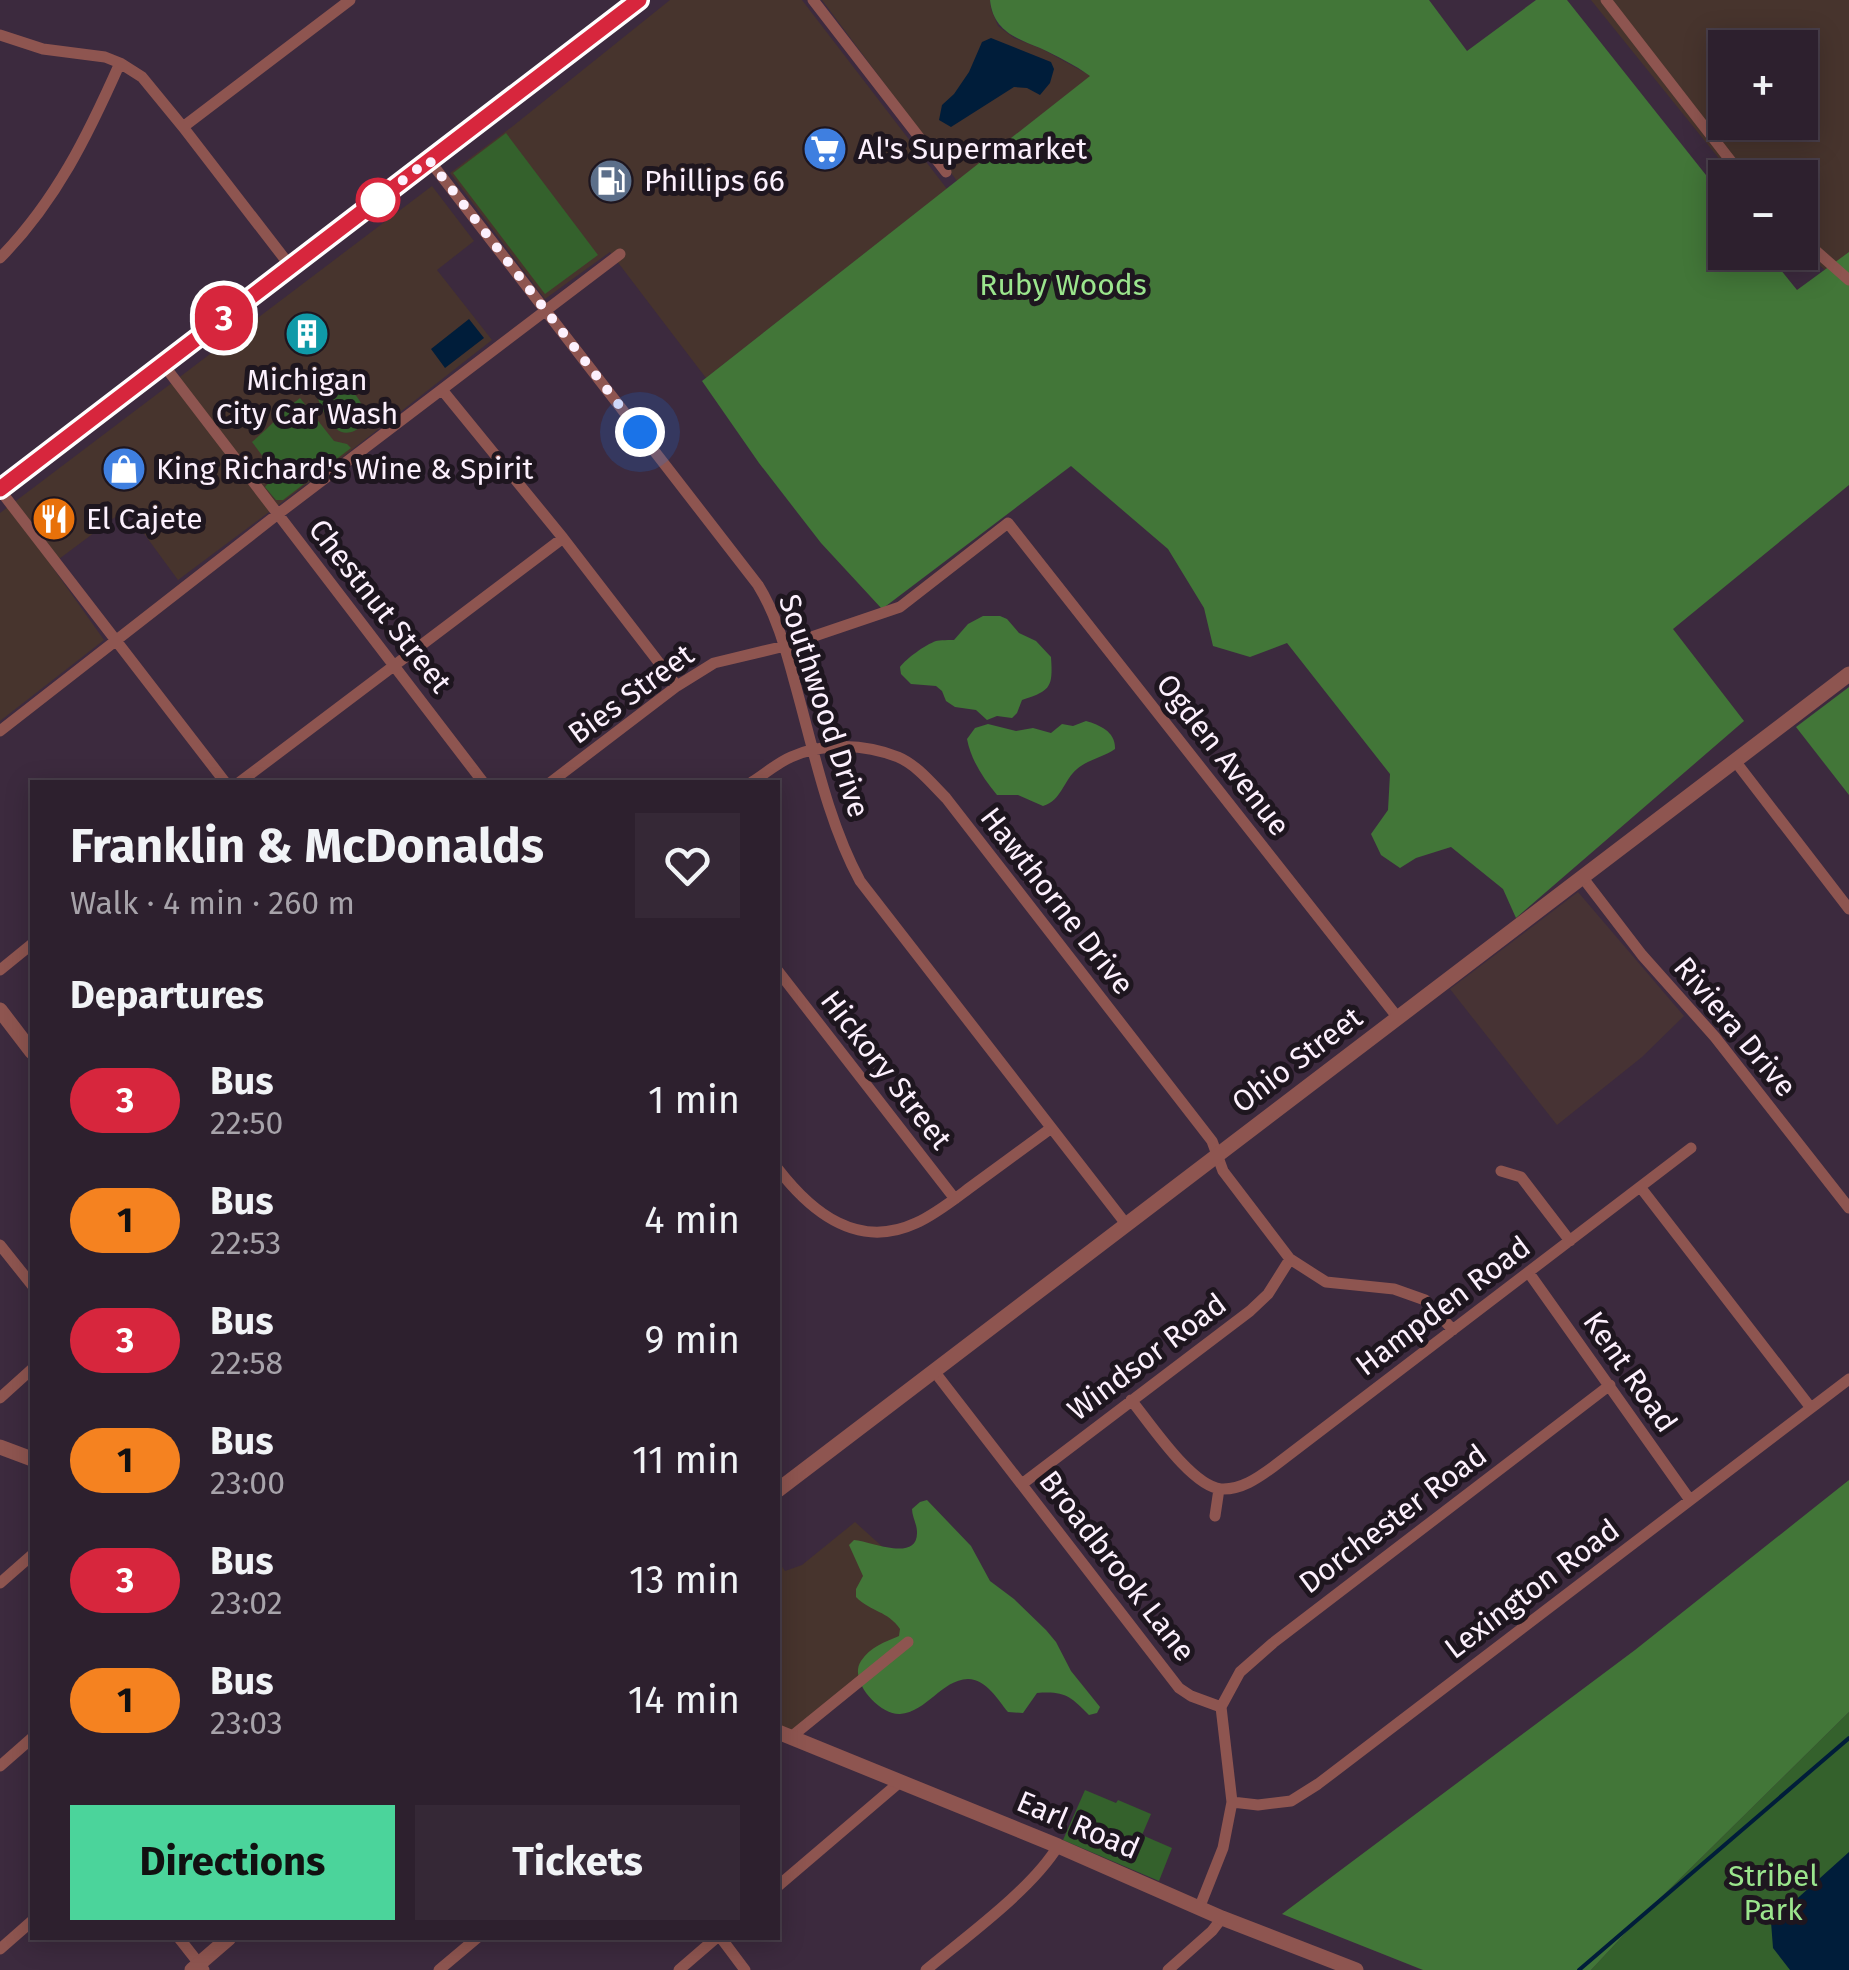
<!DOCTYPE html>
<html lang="en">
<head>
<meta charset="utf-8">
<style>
	body { margin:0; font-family:"Fira Sans",sans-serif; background:#352836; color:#f1f3f6; height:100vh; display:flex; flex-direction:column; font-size:38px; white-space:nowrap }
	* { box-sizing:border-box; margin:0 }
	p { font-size:32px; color:#a7a3aa }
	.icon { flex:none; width:55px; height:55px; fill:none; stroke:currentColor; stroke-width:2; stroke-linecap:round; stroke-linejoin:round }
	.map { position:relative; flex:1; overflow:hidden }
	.details { position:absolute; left:30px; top:780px; width:750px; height:1160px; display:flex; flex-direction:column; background:#2d202e; border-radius:0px; box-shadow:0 5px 25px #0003,0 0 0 2px #483e4a }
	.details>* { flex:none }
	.badge { padding:0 20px; border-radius:32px; font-size:35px; line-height:65px }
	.buttons { position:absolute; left:1708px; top:30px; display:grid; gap:20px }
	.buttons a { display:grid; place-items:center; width:110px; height:110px; border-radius:0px; background:#2d202e; box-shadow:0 5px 25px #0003,0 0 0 2px #483e4a; font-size:50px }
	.you { position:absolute; width:50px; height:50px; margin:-25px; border:8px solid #fff; border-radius:50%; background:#1a73e8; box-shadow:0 0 0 15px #1a73e833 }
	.map>.badge { position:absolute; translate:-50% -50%; box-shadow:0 0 0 5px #fff }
	h2 { padding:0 40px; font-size:38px; line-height:90px }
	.round { display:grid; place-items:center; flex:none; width:105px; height:105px; border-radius:0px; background:#352836 }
	.summary { display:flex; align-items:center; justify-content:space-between; height:170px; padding:0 40px }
	h1 { font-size:48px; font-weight:700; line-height:75px }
	.action { display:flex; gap:20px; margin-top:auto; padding:20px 40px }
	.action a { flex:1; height:115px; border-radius:0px; background:#4bd49b; color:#111; font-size:40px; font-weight:700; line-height:115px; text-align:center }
	.action a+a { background:#352836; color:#f1f3f6 }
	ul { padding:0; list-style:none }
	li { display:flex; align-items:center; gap:30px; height:120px; padding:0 40px }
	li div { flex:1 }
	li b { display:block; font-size:38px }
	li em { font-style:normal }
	li .badge { min-width:110px; font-weight:700; text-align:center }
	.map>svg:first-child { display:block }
	.commercial { fill:#47342d; fill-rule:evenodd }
	.industrial { fill:#473334 }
	.green { fill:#34612c }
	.forest { fill:#427638 }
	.water { fill:#001d3a }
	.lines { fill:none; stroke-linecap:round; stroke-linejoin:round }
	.stream { stroke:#001d3a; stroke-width:4 }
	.minor { stroke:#8e5550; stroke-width:11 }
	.tertiary { stroke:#8e5550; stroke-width:15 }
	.primary { stroke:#e7746b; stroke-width:18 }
	.line-casing { stroke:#fff; stroke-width:22 }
	.line { stroke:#d7263d; stroke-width:15 }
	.walk { stroke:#fcf0fd; stroke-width:10; stroke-dasharray:0 18 }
	.stop-dot { fill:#fff; stroke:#d7263d; stroke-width:5 }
	.labels { text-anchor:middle; stroke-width:10; stroke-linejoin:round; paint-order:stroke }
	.poi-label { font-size:30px; fill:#fcf0fd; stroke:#1e161f; text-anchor:start }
	.park-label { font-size:30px; fill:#9be58d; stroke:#1e161f }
	.street-label { font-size:30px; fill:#fcf0fd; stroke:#1e161f }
</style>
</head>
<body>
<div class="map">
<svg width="1849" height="1970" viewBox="0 0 1849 1970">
	<rect width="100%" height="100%" fill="#3c2a3e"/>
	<path class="commercial" d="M670,0H802L947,189L706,378L610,252L545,299L450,173L513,126Z
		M822,0H990L991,9L998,26L1014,38L1042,49L1091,76L957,181Z
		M1591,0H1849V291L1800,248V178L1734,177ZM1725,48H1800V122H1725Z
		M432,186L474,241L437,270L492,340L344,456L178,580L126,509L51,565L104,640L0,721V513Z
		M855,1522L948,1606L793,1731L778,1726V1561L785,1571L802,1565Z"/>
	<path class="industrial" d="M1578,892L1684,1016L1642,1057L1557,1125L1450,989Z"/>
	<path class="green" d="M506,133L598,255L545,294L453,173Z
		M338,376C351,390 370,405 363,425C337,448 324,414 316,394Z
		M300,398L334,441L347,444L351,448L283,500H276L265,487L276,474L252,442C269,428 283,411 300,398Z
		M1849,1712V1970H1591L1633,1925Z
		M1085,1790L1116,1803L1118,1800L1151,1814L1142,1835L1172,1848L1159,1881L1063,1840Z"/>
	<path class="forest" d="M990,0H1429L1467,51L1536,0H1567L1725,199V252L1767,253L1797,290L1849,252V485L1673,629L1744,721L1516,918L1503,889L1451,847L1416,858L1400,868L1381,855L1371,834L1388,810L1390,774L1287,643L1250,657L1213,646L1204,608L1168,549L1071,466L882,609L821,543L759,463L702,381L1090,76C1075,65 1057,56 1040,48C1015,38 993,30 990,0Z
		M983,616H1000L1007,619L1019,633L1036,641L1051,657C1053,687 1051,691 1022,700L1017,713L1012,718L997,716L987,720L976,710L955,707L946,701L942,691L936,686L911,684L901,674L900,667C907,658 925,645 936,641C938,640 952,640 954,640L968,624Z
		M1849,687V795L1796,727Z
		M1086,721C1100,725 1116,732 1115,749C1104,757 1087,760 1077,769C1063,781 1062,800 1043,806L1018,795H997C983,778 971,760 967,739L975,728L988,724L1016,731L1033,728L1051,733L1062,724L1073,726Z
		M1849,1480V1712L1633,1925L1591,1970H1423L1282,1914L1635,1650Z
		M927,1500L971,1546L990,1581L1014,1599L1046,1630L1056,1642L1071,1671L1100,1707L1097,1713L1089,1715C1070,1696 1065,1691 1037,1693L1023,1713L1008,1712C998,1700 986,1679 968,1679C941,1680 927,1712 900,1714C879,1715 848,1680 861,1661C870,1647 885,1642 899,1636L900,1629C888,1611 871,1612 856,1597V1589L863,1576L849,1545L854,1540C870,1541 918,1563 917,1532C917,1524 912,1517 912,1509L920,1502Z"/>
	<path class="water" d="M991,38L1051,62L1054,69L1050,83L1040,95L1027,88L1014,87L951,127L939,120L942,105L954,94L969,72L982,42Z
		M469,319L484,338L445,368L431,349Z
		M1849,1852V1970H1790L1773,1948L1771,1922Z"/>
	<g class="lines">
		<path class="stream" d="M1579,1970L1849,1738"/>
		<path class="minor" d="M813,0L946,172
			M1606,0L1744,178
			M0,35L43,49L105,57L120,63L142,77L183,127L291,267
			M183,127L350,0
			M429,160L758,585C776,614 785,647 794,680C813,747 827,820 860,881L1126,1224
			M1800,237L1849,280
			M0,258C56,201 88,135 120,63
			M163,364L483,782
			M443,391L563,538L677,686
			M0,490L225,782
			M0,731L278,514L620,254
			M1735,761L1849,909
			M240,782L563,538
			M551,782L677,686L714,663L785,646L900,607L1008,523L1398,1018
			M752,782C765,774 777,763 791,757C824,742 865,744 898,757C917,765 932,784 946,798L1212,1141L1223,1171L1290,1259L1326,1282L1394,1289L1425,1300L1453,1330
			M1583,878L1642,955L1715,1037L1849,1208
			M0,970L32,944
			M778,971L955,1199
			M778,1169C812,1213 858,1250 916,1223C934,1215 952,1201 968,1189C995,1169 1023,1149 1050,1129
			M1501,1171L1521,1177L1570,1241
			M1641,1188L1811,1408
			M0,1245L32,1285
			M1529,1273L1690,1500
			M934,1371L1179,1688L1191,1696L1221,1707L1232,1802L1223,1848L1200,1906
			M0,1398L32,1369
			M1131,1400C1150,1423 1191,1486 1221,1489C1241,1490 1258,1478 1273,1467L1691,1148
			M1022,1484L1250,1311L1268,1294L1290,1259
			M1215,1516L1219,1489
			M0,1583L32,1555
			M1221,1707L1240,1672L1273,1643L1610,1385
			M791,1737L908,1642
			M0,1766L32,1738
			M1232,1802L1258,1805L1291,1801L1318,1784L1849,1379
			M778,1886L901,1781
			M179,1938L204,1970
			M721,1938L745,1970
			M0,1949L32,1921
			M439,1970L477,1938
			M679,1970L716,1938
			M926,1970C967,1936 1032,1889 1058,1846
			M1168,1970L1212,1931L1222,1918"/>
		<path class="tertiary" d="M0,1010L32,1052
			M0,1447L32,1459
			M778,1490L1849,674
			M778,1732L1058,1846L1222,1918L1356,1970
			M192,1970L229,1938"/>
		<path class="primary" d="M0,489L639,0"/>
	</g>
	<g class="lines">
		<defs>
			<path id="line" d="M0,489L639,0"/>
		</defs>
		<use href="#line" class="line-casing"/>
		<use href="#line" class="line"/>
		<path class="walk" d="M378,200L376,201L429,160L640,432"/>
	</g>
	<defs>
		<symbol id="supermarket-disc" viewBox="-11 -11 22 22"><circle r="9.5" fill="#3f7fe0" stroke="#1e161f"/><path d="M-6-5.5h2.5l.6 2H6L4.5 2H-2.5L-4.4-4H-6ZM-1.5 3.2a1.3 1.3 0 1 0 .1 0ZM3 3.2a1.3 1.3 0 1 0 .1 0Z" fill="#fff"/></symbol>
		<symbol id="fuel-disc" viewBox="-11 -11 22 22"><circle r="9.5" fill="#5c6f8a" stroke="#1e161f"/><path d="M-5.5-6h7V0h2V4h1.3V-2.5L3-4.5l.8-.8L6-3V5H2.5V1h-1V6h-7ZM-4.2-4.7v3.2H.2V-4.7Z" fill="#fff"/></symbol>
		<symbol id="building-disc" viewBox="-11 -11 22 22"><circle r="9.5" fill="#0f9aa8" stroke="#1e161f"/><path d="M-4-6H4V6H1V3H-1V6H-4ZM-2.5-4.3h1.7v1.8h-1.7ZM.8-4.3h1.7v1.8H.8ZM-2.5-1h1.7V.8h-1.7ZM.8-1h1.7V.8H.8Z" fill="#fff"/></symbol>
		<symbol id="shop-disc" viewBox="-11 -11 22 22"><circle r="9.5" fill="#3f7fe0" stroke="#1e161f"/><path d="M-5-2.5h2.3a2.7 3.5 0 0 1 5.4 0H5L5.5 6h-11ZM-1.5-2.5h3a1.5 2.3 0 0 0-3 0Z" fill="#fff"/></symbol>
		<symbol id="restaurant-disc" viewBox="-11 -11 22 22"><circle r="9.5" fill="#e8710a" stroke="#1e161f"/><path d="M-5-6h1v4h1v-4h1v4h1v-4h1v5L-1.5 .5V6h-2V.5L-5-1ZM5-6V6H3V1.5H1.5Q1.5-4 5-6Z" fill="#fff"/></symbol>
	</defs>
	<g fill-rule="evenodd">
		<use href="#supermarket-disc" x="800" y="124" width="50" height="50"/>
		<use href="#fuel-disc" x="586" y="156" width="50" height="50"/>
		<use href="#building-disc" x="282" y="309" width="50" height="50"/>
		<use href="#shop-disc" x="99" y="444" width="50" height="50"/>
		<use href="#restaurant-disc" x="29" y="494" width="50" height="50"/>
	</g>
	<circle class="stop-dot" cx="378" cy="200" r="20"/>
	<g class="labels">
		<g class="poi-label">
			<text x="858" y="159">Al's Supermarket</text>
			<text x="644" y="191">Phillips 66</text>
			<text x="307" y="390" text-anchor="middle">Michigan<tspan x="307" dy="34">City Car Wash</tspan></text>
			<text x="156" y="479">King Richard's Wine &amp; Spirit</text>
			<text x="86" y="529">El Cajete</text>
		</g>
		<g class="park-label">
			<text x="1063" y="295">Ruby Woods</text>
			<text x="1773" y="1886">Stribel<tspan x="1773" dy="34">Park</tspan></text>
		</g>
		<g class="street-label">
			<text transform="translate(380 606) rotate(52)" y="10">Chestnut Street</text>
			<text transform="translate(631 694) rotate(-36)" y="10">Bies Street</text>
			<text transform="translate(824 706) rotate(72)" y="10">Southwood Drive</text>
			<text transform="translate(1223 755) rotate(52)" y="10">Ogden Avenue</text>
			<text transform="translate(1057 901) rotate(52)" y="10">Hawthorne Drive</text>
			<text transform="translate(1735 1027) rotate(50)" y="10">Riviera Drive</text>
			<text transform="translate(1297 1060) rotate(-37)" y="10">Ohio Street</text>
			<text transform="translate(886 1070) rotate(52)" y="10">Hickory Street</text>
			<text transform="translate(1443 1306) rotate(-37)" y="10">Hampden Road</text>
			<text transform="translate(1147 1357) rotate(-37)" y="10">Windsor Road</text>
			<text transform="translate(1630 1372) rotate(55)" y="10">Kent Road</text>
			<text transform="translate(1393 1519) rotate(-37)" y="10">Dorchester Road</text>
			<text transform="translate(1117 1566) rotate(52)" y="10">Broadbrook Lane</text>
			<text transform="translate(1532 1589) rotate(-37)" y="10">Lexington Road</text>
			<text transform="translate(1078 1825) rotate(23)" y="10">Earl Road</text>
		</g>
	</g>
</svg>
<div class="buttons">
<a>+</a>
<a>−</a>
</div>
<div class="you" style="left:640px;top:432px"></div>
<b class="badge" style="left:224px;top:318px;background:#d7263d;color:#fff">3</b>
<section class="details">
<div class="summary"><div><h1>Franklin &amp; McDonalds</h1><p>Walk · 4 min · 260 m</p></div><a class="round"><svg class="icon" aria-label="heart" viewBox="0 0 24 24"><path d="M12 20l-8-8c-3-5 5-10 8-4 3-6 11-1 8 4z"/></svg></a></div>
<h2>Departures</h2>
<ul>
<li><span class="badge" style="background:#d7263d;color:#fff">3</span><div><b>Bus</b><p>22:50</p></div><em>1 min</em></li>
<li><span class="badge" style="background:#f58220;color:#111">1</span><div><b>Bus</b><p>22:53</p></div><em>4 min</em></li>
<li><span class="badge" style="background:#d7263d;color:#fff">3</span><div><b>Bus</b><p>22:58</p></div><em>9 min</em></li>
<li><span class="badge" style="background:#f58220;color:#111">1</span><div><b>Bus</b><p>23:00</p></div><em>11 min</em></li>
<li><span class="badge" style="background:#d7263d;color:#fff">3</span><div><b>Bus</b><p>23:02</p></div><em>13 min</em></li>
<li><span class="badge" style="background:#f58220;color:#111">1</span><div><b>Bus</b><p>23:03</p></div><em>14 min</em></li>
</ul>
<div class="action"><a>Directions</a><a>Tickets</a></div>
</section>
</div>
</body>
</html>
